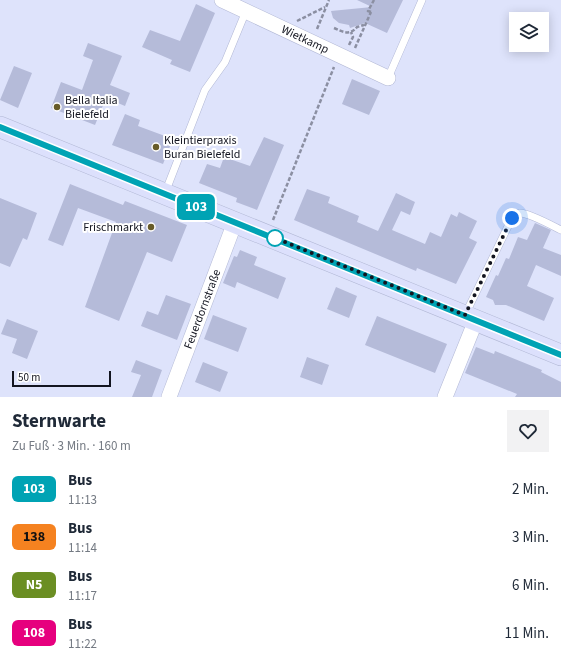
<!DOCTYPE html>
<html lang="de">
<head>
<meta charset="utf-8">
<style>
	body { margin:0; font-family:"Source Sans 3",sans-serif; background:#f2f2f3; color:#1f2937; height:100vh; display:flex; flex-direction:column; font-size:15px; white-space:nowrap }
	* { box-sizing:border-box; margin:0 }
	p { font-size:13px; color:#747a83 }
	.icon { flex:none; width:22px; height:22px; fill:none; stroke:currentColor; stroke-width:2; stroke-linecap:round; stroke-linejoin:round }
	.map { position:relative; height:397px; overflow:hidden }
	.details { display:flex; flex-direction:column; background:#fff; flex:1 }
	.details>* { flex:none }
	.badge { padding:0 8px; border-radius:6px; font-size:14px; line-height:26px }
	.fabs { position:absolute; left:509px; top:12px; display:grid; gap:8px }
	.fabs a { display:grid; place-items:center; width:40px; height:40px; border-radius:0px; background:#fff; box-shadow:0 2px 10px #0003; font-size:20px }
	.scale { position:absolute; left:12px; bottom:10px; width:99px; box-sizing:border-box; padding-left:4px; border:2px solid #131520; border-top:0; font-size:11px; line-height:14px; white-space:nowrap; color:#131520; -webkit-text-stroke:3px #fff; paint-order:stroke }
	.you { position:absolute; width:20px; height:20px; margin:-10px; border:3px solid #fff; border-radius:50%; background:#1a73e8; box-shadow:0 0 0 6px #1a73e833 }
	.map>.badge { position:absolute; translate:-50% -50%; box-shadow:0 0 0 2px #fff }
	.round { display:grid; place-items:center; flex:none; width:42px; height:42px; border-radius:0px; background:#f2f2f3 }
	.overview { display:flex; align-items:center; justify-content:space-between; height:68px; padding:0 12px }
	h1 { font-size:19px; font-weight:700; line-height:30px }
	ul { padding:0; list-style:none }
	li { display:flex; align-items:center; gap:12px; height:48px; padding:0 12px }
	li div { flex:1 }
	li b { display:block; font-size:15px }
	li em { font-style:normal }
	li .badge { min-width:44px; font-weight:700; text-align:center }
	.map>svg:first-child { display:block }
	.building { fill:#b5bbd9 }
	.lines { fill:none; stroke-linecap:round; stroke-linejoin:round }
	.lane-casing { stroke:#b2b8d5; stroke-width:8 }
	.street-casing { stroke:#b2b8d5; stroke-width:16 }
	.secondary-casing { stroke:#b2b8d5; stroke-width:22 }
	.path { stroke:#8b8fa2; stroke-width:2.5; stroke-dasharray:4 2; stroke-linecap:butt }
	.lane { stroke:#fff; stroke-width:7 }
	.street { stroke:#fff; stroke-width:15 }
	.secondary { stroke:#dce0fc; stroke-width:21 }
	.path-bridge { stroke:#8b8fa2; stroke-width:2.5; stroke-dasharray:4 2; stroke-linecap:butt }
	.line-casing { stroke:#fff; stroke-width:9 }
	.line { stroke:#00a3b4; stroke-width:6 }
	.walk { stroke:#131520; stroke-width:4; stroke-dasharray:0 7.2 }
	.poi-dot { fill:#675b28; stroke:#fff; stroke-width:1.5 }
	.stop-dot { fill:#fff; stroke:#00a3b4; stroke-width:2 }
	.labels { text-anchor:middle; stroke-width:4; stroke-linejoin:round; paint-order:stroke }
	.street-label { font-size:12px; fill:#131520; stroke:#fff }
	.poi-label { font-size:12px; fill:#131520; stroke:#fff; text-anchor:start }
</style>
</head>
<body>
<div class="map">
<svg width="561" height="397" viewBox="0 0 561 397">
	<rect width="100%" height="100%" fill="#dee3fb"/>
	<path class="building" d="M357,0H403L387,33L365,23L350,28L349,25L339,23L333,18L331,11L372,7Z
		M196,4L215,13L190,72L170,64L172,60L142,47L150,30L180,41Z
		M88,43L122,56L110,85L130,93L125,106L106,98L95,125L51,108L61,82L82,90L93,60L83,56Z
		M14,66L32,73L18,108L0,100Z
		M352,79L380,91L369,115L342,104Z
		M125,114L140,120L138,126L173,139L163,164L112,145Z
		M264,137L284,145L257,210L236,202L237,198L199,183L207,164L220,168L224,157L250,166Z
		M70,184L123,205L125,201L187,225L172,262L147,252L119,321L85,307L116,222L78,208L63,246L48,240Z
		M307,189L330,197L328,203L359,216L357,222L378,231L396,193L415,202L410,215L401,211L392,230L425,244L430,232L441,237L451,214L457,217L459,212L477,221L469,238L477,242L456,284L417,268L416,271L294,220Z
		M0,198L37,213L27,240L23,238L10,267L0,263Z
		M535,223L551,230L543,248L561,255V276L536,265L527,286L554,298L544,321L506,305H495L493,300L486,297L496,275L498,276L506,258L509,259L518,237L527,240Z
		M240,250L257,257L254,265L286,278L278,299L237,282L235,288L223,283L234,256L237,257Z
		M336,287L357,296L349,318L327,309Z
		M166,295L191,304L177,340L141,326L147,311L158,315Z
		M213,315L247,328L238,352L204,339Z
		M377,316L447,344L435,373L365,345Z
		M7,319L38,331L27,359L12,353L17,339L1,334Z
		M476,347L494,354L495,351L542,370L541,372L561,382V397H515L517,394L465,373Z
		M307,357L329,365L322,385L300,377Z
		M136,360L162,370L152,397H132L141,375L131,372Z
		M203,362L228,372L220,392L195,382Z"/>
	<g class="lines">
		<defs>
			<path id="lane" d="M388,78L422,0
				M165,193L205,90L225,62L246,11
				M465,315L512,218C514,216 516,214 520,213C529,213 551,225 561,230"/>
			<g id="street">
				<path id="s1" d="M222,0L388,78"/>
				<path id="s2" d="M169,397L235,222"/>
				<path d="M445,397L476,320"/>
			</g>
			<path id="secondary" d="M0,127L561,355"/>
		</defs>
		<use href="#lane" class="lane-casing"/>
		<use href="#street" class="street-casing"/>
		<use href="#secondary" class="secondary-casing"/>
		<path class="path" d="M297,21L325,7
			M334,28C343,32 350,36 357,27L364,25
			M317,29L329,0
			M349,45L353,37L351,32
			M355,48L371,12
			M273,220L334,67"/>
		<use href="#lane" class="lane"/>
		<use href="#street" class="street"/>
		<use href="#secondary" class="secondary"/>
		<path class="path-bridge" d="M371,12L368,11L374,0"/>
	</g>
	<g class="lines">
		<defs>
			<path id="line" d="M0,127L561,355"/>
		</defs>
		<use href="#line" class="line-casing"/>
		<use href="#line" class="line"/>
		<path class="walk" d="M275,238L270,236L465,315L512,218"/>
	</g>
	<g class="poi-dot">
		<circle cx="57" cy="107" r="4"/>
		<circle cx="156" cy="147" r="4"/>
		<circle cx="151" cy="227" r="4"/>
	</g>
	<circle class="stop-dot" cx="275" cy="238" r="8"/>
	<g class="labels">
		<g class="street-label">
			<text dy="4" stroke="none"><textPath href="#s1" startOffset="92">Wietkamp</textPath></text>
			<text dy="4" stroke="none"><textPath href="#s2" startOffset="94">Feuerdornstraße</textPath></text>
		</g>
		<g class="poi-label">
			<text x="65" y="104">Bella Italia<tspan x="65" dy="14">Bielefeld</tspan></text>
			<text x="164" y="144">Kleintierpraxis<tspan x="164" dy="14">Buran Bielefeld</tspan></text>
			<text x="143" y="231" text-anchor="end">Frischmarkt</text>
		</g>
	</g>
</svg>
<div class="fabs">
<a><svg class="icon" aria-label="layers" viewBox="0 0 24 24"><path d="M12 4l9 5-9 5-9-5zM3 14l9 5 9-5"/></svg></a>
</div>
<div class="scale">50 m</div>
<div class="you" style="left:512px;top:218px"></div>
<b class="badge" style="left:196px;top:207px;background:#00a3b4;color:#fff">103</b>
</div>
<section class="details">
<div class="overview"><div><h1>Sternwarte</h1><p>Zu Fuß · 3 Min. · 160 m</p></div><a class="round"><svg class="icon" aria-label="heart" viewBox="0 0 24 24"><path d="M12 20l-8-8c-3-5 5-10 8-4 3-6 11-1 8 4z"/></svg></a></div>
<ul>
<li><span class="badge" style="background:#00a3b4;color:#fff">103</span><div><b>Bus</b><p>11:13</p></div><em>2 Min.</em></li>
<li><span class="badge" style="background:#f58220;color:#111">138</span><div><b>Bus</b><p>11:14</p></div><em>3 Min.</em></li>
<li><span class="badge" style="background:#6b8e23;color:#fff">N5</span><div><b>Bus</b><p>11:17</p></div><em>6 Min.</em></li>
<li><span class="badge" style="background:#e6007e;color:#fff">108</span><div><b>Bus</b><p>11:22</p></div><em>11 Min.</em></li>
</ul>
</section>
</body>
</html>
